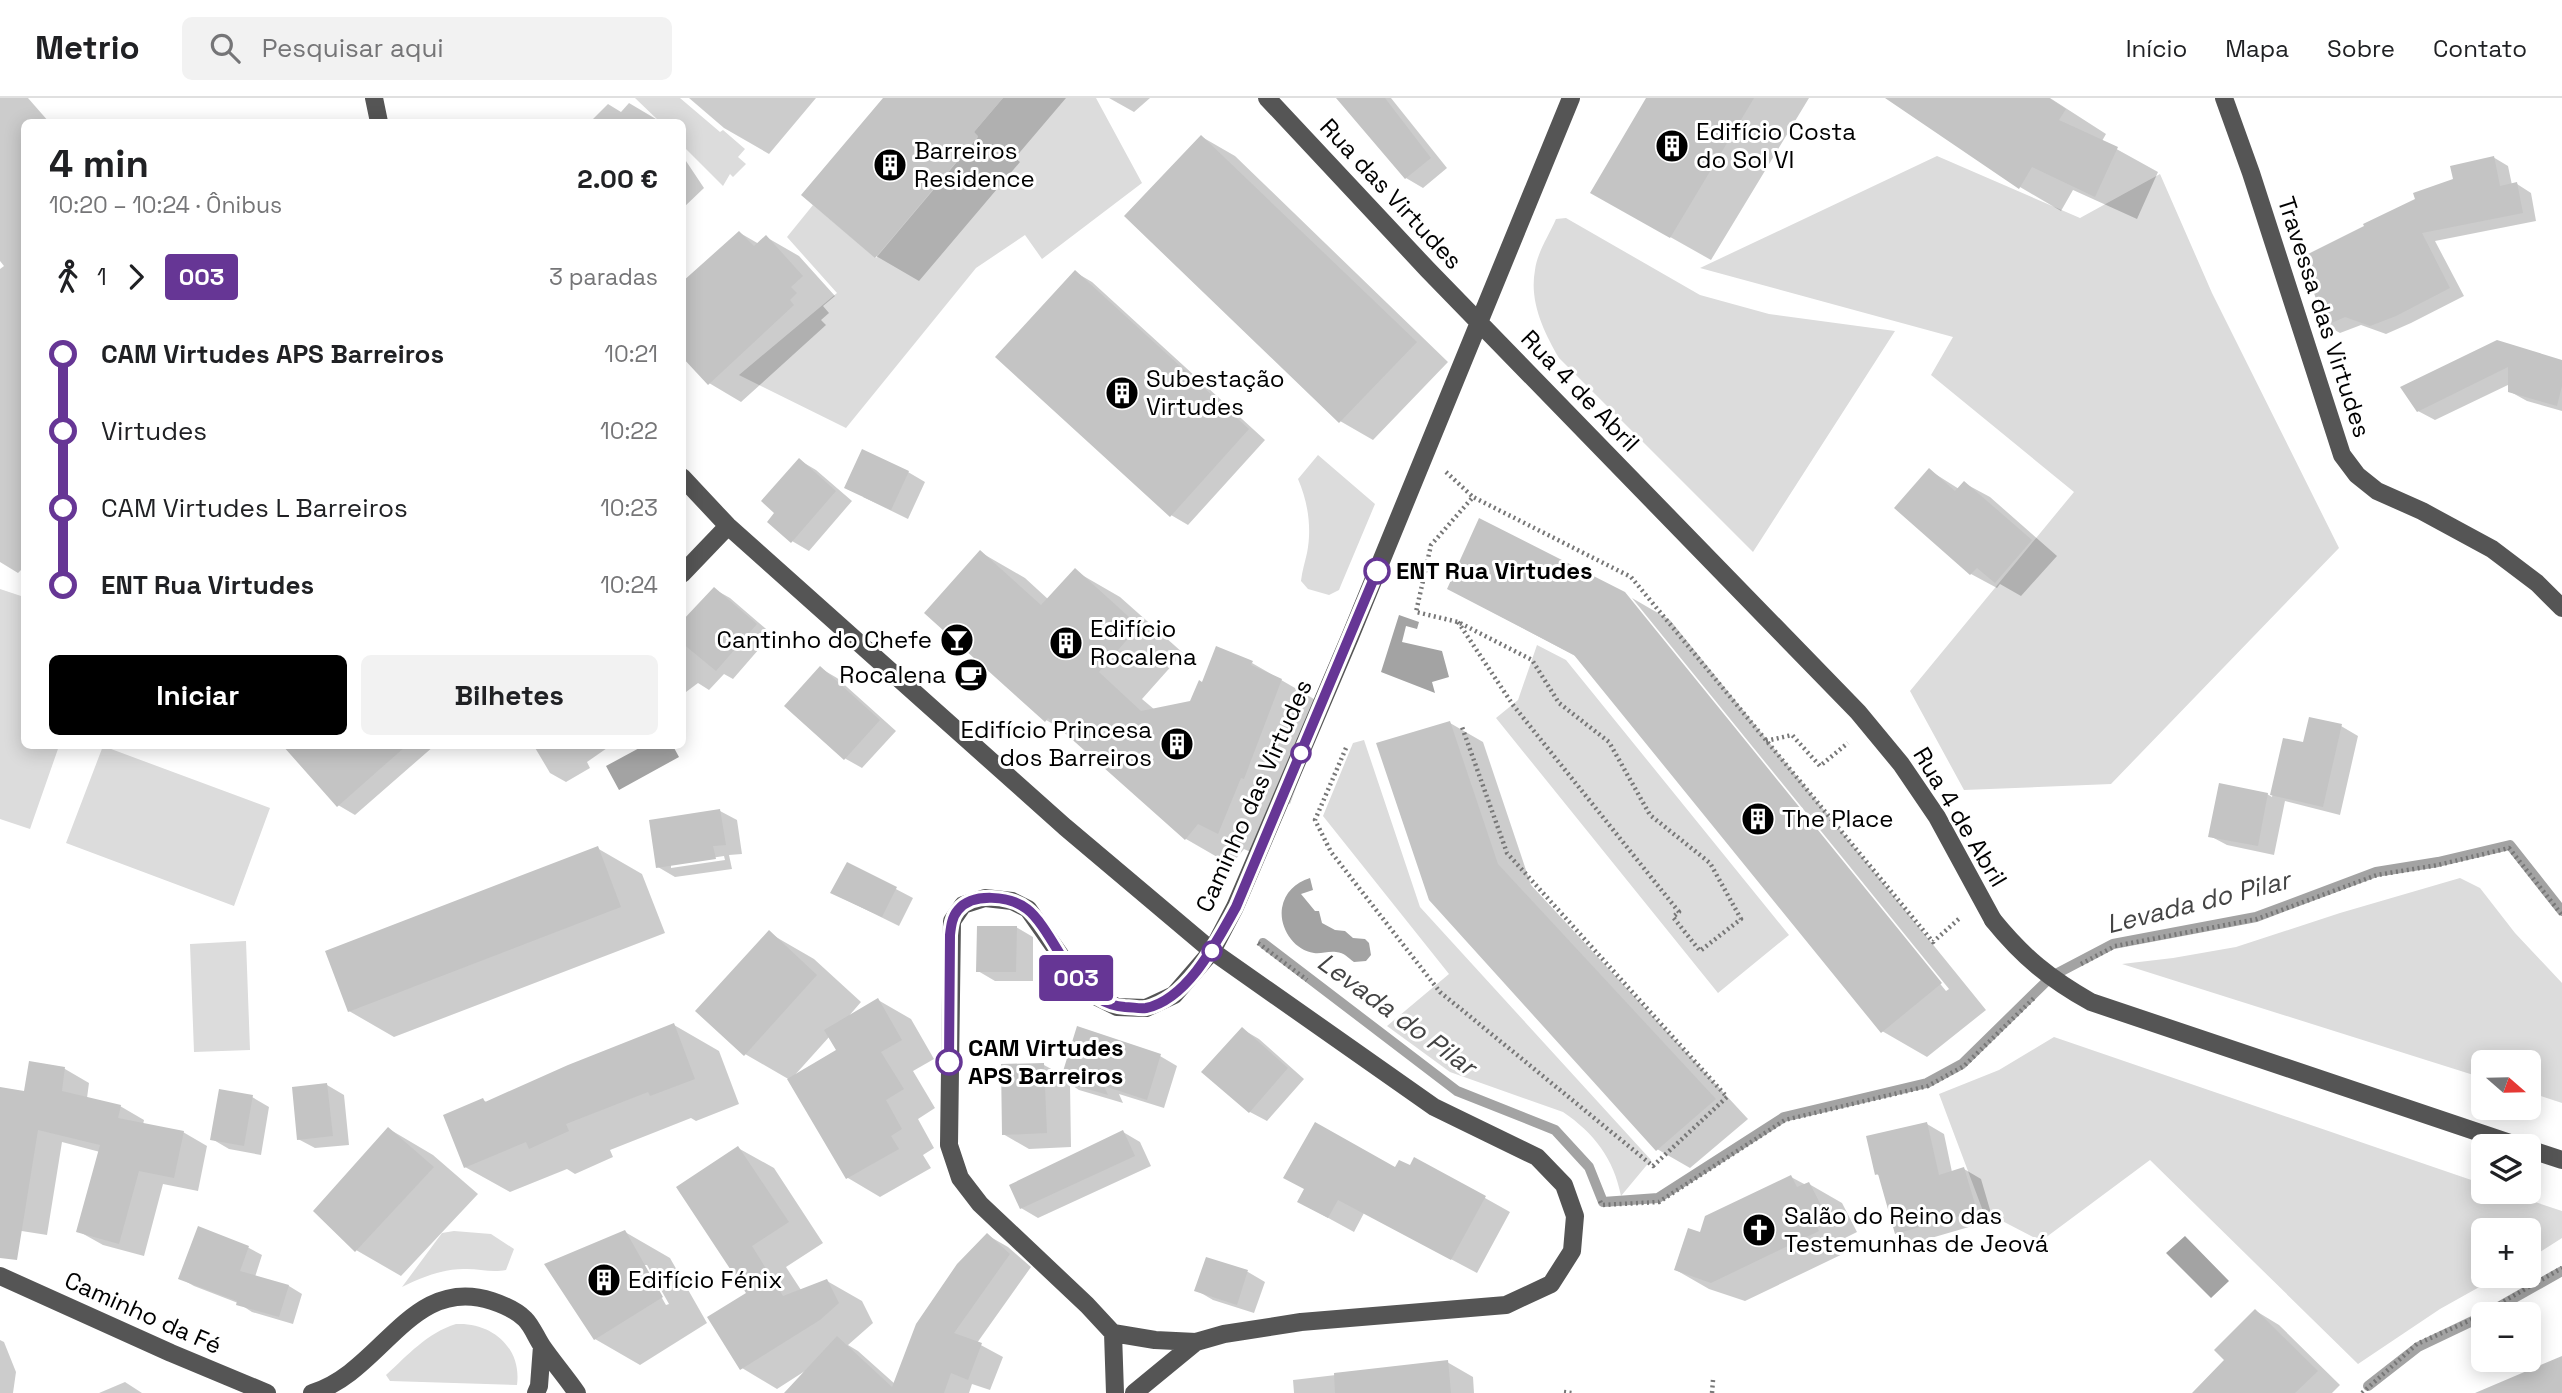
<!DOCTYPE html>
<html lang="pt">
<head>
<meta charset="utf-8">
<style>
	body { margin:0; font-family:"Space Grotesk",sans-serif; background:#f2f2f2; color:#202124; height:100vh; display:flex; flex-direction:column; font-size:26px; white-space:nowrap }
	* { box-sizing:border-box; margin:0 }
	p { font-size:23px; color:#757577 }
	.icon { flex:none; width:38px; height:38px; fill:none; stroke:currentColor; stroke-width:2; stroke-linecap:round; stroke-linejoin:round }
	.map { position:relative; flex:1; overflow:hidden }
	.sheet { position:absolute; left:21px; top:21px; width:665px; height:630px; display:flex; flex-direction:column; background:#fff; border-radius:10px; box-shadow:0 4px 18px #0003 }
	.sheet>* { flex:none }
	.badge { padding:0 14px; border-radius:5px; font-size:24px; line-height:46px }
	.needle { width:46px; rotate:110deg }
	.fabs { position:absolute; left:2471px; top:952px; display:grid; gap:14px }
	.fabs a { display:grid; place-items:center; width:70px; height:70px; border-radius:10px; background:#fff; box-shadow:0 4px 18px #0003; font-size:35px }
	.map>.badge { position:absolute; translate:-50% -50%; box-shadow:0 0 0 4px #fff }
	.legs { display:flex; align-items:center; gap:10px; height:77px; padding:0 28px; font-size:23px }
	.legs p { margin-inline-start:auto }
	.headline { display:flex; align-items:center; justify-content:space-between; height:119px; padding:0 28px }
	h1 { font-size:38px; font-weight:600; line-height:52px }
	.primary-button { display:flex; gap:14px; margin-top:auto; padding:14px 28px }
	.primary-button a { flex:1; height:80px; border-radius:10px; background:#000; color:#fff; font-size:28px; font-weight:600; line-height:80px; text-align:center }
	.primary-button a+a { background:#f2f2f2; color:#202124 }
	ul { padding:0 28px; list-style:none }
	li { display:flex; align-items:center; gap:24px; height:77px; font-size:26px }
	li i { display:grid; place-items:center; width:10px; height:100%; margin:0 9px; background:currentColor }
	li i::after { content:''; width:18px; height:18px; margin:-9px; border:5px solid; border-radius:50%; background:#fff }
	li p { margin-inline-start:auto }
	li:first-child i { background:linear-gradient(#0000 50%,currentColor 0) }
	li:last-child i { background:linear-gradient(currentColor 50%,#0000 0) }
	header { display:flex; align-items:center; gap:42px; box-sizing:border-box; height:98px; padding:0 35px; background:#fff; border-bottom:2px solid #e0e0e0 }
	header strong { font-size:33px }
	nav { display:flex; gap:38px; margin-inline-start:auto; font-size:24px }
	.search { width:490px; height:63px; background:#f2f2f2; display:flex; align-items:center; gap:18px; box-sizing:border-box; padding:0 24px; border-radius:10px; color:#757577; font-size:26px }
	.map>svg:first-child { display:block }
	.green { fill:#dcdcdc }
	.water { fill:#a3a3a3 }
	.shadow { fill:#0003; fill-rule:evenodd }
	.lines { fill:none; stroke-linecap:round; stroke-linejoin:round }
	.stream { stroke:#a3a3a3; stroke-width:10 }
	.building { fill:#c4c4c4 }
	.path { stroke:#777; stroke-width:4.5; stroke-dasharray:2 3.5; stroke-linecap:butt }
	.minor { stroke:#555; stroke-width:18 }
	.minor-bridge { stroke:#555; stroke-width:18 }
	.line-1-casing { stroke:#fff; stroke-width:16 }
	.line-1 { stroke:#663695; stroke-width:10 }
	.stop-1-dot { fill:#fff; stroke:#663695; stroke-width:3.5 }
	.labels { text-anchor:middle; stroke-width:6; stroke-linejoin:round; paint-order:stroke }
	.poi-label { font-size:24px; fill:#000; stroke:#fff; text-anchor:start }
	.street-label { font-size:24px; fill:#000; stroke:#fff }
	.stop-label { font-size:24px; font-weight:bold; fill:#000; stroke:#fff; text-anchor:start }
	.water-label { font-size:26px; font-style:italic; fill:#444; stroke:#fff }
</style>
</head>
<body>
<header>
<strong>Metrio</strong>
<div class="search"><svg class="icon" aria-label="search" viewBox="0 0 24 24"><circle cx="10" cy="10" r="6"/><path d="M15 15l6 6"/></svg>Pesquisar aqui</div>
<nav><a>Início</a><a>Mapa</a><a>Sobre</a><a>Contato</a></nav>
</header>
<div class="map">
<svg width="2562" height="1295" viewBox="0 0 2562 1295">
	<rect width="100%" height="100%" fill="#fff"/>
	<path class="green" d="M635,0H680L720,34L723,32L745,51L738,59L746,66L733,79L730,76L723,88L683,48L682,24H660Z
		M1003,0H1096L1142,85L1042,161L1025,137L976,170L846,330L739,277L837,195L787,139L813,107L876,160L978,39L974,34Z
		M1937,58L2080,120L2160,76L2212,195L2339,450L2111,686L1964,692L1910,593L2074,394L1931,277L1953,239L1700,170Z
		M1566,120L1700,197L1769,216L1895,233L1753,454L1559,260C1544,234 1529,204 1535,172C1537,155 1549,137 1556,121Z
		M1318,357L1375,406L1341,487L1339,492L1329,497L1308,491L1301,483C1302,473 1305,464 1307,455C1312,430 1308,404 1298,381Z
		M0,491L24,499V648H59L30,731L0,721Z
		M1537,547L1566,562L1789,837L1718,895L1496,620L1518,602Z
		M1364,642L1420,809L1651,1062L1621,1098C1614,1061 1594,1035 1563,1014L1450,974L1387,928L1449,876L1323,718L1353,645Z
		M103,648L270,710L234,808L66,745Z
		M2460,780L2480,790L2515,835L2562,885V1005L2529,994V964H2483V980L2122,866L2173,860L2236,849L2340,815Z
		M246,843L250,952L194,954L190,846Z
		M2054,939L2483,1086V1094H2505L2562,1113V1140L2529,1161V1132H2483V1178H2499L2440,1211L2358,1266L2150,1062L2041,1143L1983,1113L1939,996L1999,972Z
		M454,1133L491,1136L514,1151L506,1172C492,1175 480,1171 467,1171C445,1170 422,1179 402,1189L442,1135Z
		M456,1226C491,1224 522,1249 517,1287L390,1283L386,1277C408,1257 427,1235 456,1226Z"/>
	<path class="water" d="M1399,517L1419,524L1417,531L1406,528L1402,544L1442,553L1449,579L1432,584L1435,595L1381,574Z
		M643,648H673L679,659L619,692L606,668Z
		M1310,780L1313,792L1301,796L1315,813H1319L1322,825L1335,832L1345,833L1353,840L1365,841L1369,845L1371,857L1366,863L1354,864C1347,859 1345,855 1336,854C1328,853 1321,856 1314,855C1294,852 1279,830 1282,810C1285,794 1295,785 1310,780Z
		M2185,1138L2229,1183L2211,1200L2166,1155Z"/>
	<path class="shadow" d="M0,0H28L49,24H24V469L18,475L0,464V171L4,168L0,163Z
		M689,0H816L769,56L724,30Z
		M885,0H1066L1015,60L1020,64L919,183L876,158L804,96Z
		M1109,0H1150L1134,14Z
		M1339,0H1391L1447,70L1423,90L1406,80Z
		M1648,0H1809L1711,162L1633,118Z
		M1888,0H2050L2106,36L2102,43L2158,74L2137,121L2073,92L2061,113L2020,89Z
		M629,5L661,24H590L608,6L621,14Z
		M1202,39L1235,58L1448,264L1373,342L1340,323Z
		M682,57L704,90L682,111Z
		M2493,59L2508,68L2512,87L2517,86L2531,95L2536,123L2435,143L2464,198L2411,225L2386,236L2361,227L2340,235L2326,227L2455,82Z
		M740,135L759,146L766,139L799,158L835,198L823,208L829,215L821,222L826,227L741,304L709,285Z
		M1075,174L1092,184L1265,342L1188,427L1171,417Z
		M2497,244L2562,264V313L2527,303L2509,293L2510,286L2435,322L2418,313Z
		M799,362L816,372L852,403L809,453L792,443Z
		M1929,372L1959,391L1964,385L1990,399L2057,458L2021,498L2000,486L1997,490L1971,476Z
		M908,374L925,384L908,421L863,399Z
		M980,454L1025,480L1049,502L1075,473L1120,499L1183,555L1142,601L1155,612L1191,605L1252,565L1326,608L1290,706L1286,704L1263,760L1244,751L1231,767L1186,741L1065,633L1046,622Z
		M714,491L730,500L772,536L733,581L724,576L709,592L698,585L682,597V525Z
		M1449,491L1626,498L1946,893L1949,891L1632,500L1670,522L1986,912L1927,959L1882,933L1579,560Z
		M820,570L837,580L896,633L862,670L846,661L786,608Z
		M1450,625L1483,644L1531,787L1748,1021L1690,1070L1657,1051L1431,801Z
		M2341,628L2358,638L2340,717L2285,703L2274,757L2227,747L2210,738L2267,696L2272,699L2285,642L2305,646Z
		M286,648H434L355,717L338,707Z
		M534,648H610L587,664L590,670L566,684L550,675Z
		M720,713L737,722L742,756L729,757L732,771L675,779L658,769ZM724,758L725,762L671,770V766Z
		M597,750L642,776L665,835L394,939L349,913Z
		M848,766L913,800L899,828L832,795Z
		M1016,829L1033,839V883H995L978,873Z
		M769,835L814,861L861,904L848,919L878,902L911,921L934,961L913,973L935,1010L918,1021L934,1050L923,1057L931,1070L880,1099L848,1080L790,982L745,956ZM830,938L838,953L794,978Z
		M674,927L719,953L739,1006L696,1023L691,1020L610,1052L613,1059L575,1076L567,1071L510,1094L465,1069L483,1002L488,1005Z
		M1242,931L1259,941L1304,981L1267,1023L1250,1014Z
		M1160,958L1177,968L1164,1010L1119,996L1123,1005L1079,992L1070,986L1071,1049L1029,1051L1003,1036L1044,967L1064,978Z
		M30,965L65,971L89,985L87,1000L120,1008L144,1022L143,1027L183,1034L207,1048L198,1093L163,1086L144,1158L103,1147L78,1133L100,1054L62,1044L47,1137L9,1131L0,1125V991L25,995Z
		M327,987L344,997L349,1047L315,1050L298,1041Z
		M252,999L269,1009L261,1057L229,1051L212,1041Z
		M1927,1026L1944,1036L1952,1074L1964,1071L1981,1081L1993,1122L1914,1145L1897,1135L1881,1078L1876,1076Z
		M389,1031L433,1057L478,1096L401,1178L356,1152Z
		M1123,1034L1140,1044L1151,1068L1038,1120L1021,1110Z
		M738,1050L774,1070L823,1145L786,1169L801,1192L827,1183L862,1203L873,1225L848,1247L858,1253L895,1286L987,1137L1008,1149L1031,1169L977,1245L1003,1259L990,1292L972,1286L969,1295H787L805,1273L777,1291L742,1270L749,1196Z
		M1396,1071L1485,1100L1510,1114L1477,1175L1364,1115L1354,1134L1299,1104Z
		M1791,1079L1806,1087L1809,1086L1842,1105L1857,1134L1845,1140L1851,1152L1745,1203L1709,1191L1676,1172L1701,1136Z
		M199,1130L249,1150L262,1157L255,1179L289,1188L302,1196L293,1226L252,1214L238,1205L194,1188L180,1180Z
		M625,1134L670,1160L707,1225L640,1267L595,1241ZM643,1167H647L669,1206L666,1207Z
		M1207,1161L1248,1174L1265,1184L1254,1215L1213,1202L1196,1192Z
		M2256,1213L2279,1227L2340,1287L2332,1295H2194L2226,1262Z
		M0,1242L4,1244L16,1274L13,1295H0Z
		M1447,1264L1473,1279L1474,1295H1294L1293,1282Z
		M125,1284L142,1295H99Z"/>
	<g class="lines">
		<path class="stream" d="M1263,845L1457,993L1555,1032L1589,1069L1603,1104L1658,1100L1784,1019L1927,985L1962,966L2052,878L2113,846L2256,819L2376,774L2438,764L2510,747L2562,813
			M2486,1216L2562,1173
			M2368,1288L2418,1249L2483,1218"/>
	</g>
	<path class="building" d="M883,0H1003L974,34L978,38L875,160L801,97Z
		M1336,0H1385L1431,60L1405,81Z
		M1646,0H1754L1670,140L1590,95Z
		M1885,0H2049L2066,11L2059,22L2118,49L2095,99L2032,69L2019,91Z
		M1201,37L1417,244L1339,325L1124,118Z
		M2494,58L2500,88L2517,84L2523,115L2422,135L2450,190L2396,218L2370,228L2345,219L2325,228L2302,159L2364,128L2363,126L2415,101L2413,95L2453,81L2450,68Z
		M739,133L754,148L766,137L803,178L791,189L797,195L790,202L794,207L708,287L682,259V184Z
		M1075,172L1249,331L1170,419L995,259Z
		M2497,242L2562,262V288L2557,308L2508,294V269L2417,314L2400,289Z
		M862,351L909,373L891,412L844,390Z
		M799,360L836,393L791,445L767,424L774,415L761,403Z
		M1929,370L1955,393L1964,383L2032,442L1995,485L1977,470L1970,477L1894,410Z
		M1479,420L1625,494L1942,885L1881,935L1574,557L1447,491Z
		M980,452L1041,507L1075,470L1139,528L1099,574L1141,613L1190,603L1199,582L1202,584L1216,548L1253,563L1251,567L1282,581L1244,681L1241,680L1218,736L1198,726L1185,742L1048,620L1045,624L924,515Z
		M714,489L757,526L716,573L682,545V523Z
		M820,568L880,622L844,662L784,608Z
		M2309,619L2342,626L2323,709L2270,697L2283,640L2303,644Z
		M1450,623L1498,766L1716,1001L1656,1053L1429,802L1376,645Z
		M283,648H406L337,709Z
		M2219,685L2268,695L2258,748L2208,739Z
		M720,711L726,747L713,748L716,761L656,770L649,722Z
		M598,748L621,809L348,914L325,853Z
		M847,764L897,789L882,819L830,795Z
		M977,828H1017L1016,874H976Z
		M769,832L817,877L744,958L695,913Z
		M878,900L902,942L881,954L904,991L886,1002L902,1031L891,1038L899,1051L846,1081L787,981L836,952L824,932Z
		M674,925L695,981L650,998L648,994L566,1026L569,1033L529,1051L526,1044L464,1070L443,1017L483,1000L485,1004L568,967Z
		M1077,928L1161,956L1147,1002L1104,988L1108,997L1060,983Z
		M1242,929L1288,970L1249,1015L1201,974Z
		M29,963L65,969L62,993L121,1007L118,1020L184,1033L174,1080L139,1073L119,1146L76,1134L100,1047L38,1032L17,1162L0,1160V989L24,993Z
		M1044,965L1047,1035L1002,1037L1001,966Z
		M327,985L333,1038L297,1042L292,989Z
		M219,991L253,997L244,1048L210,1042Z
		M1315,1024L1395,1069L1399,1062L1410,1067L1414,1059L1486,1098L1451,1162L1338,1102L1328,1120L1297,1104L1304,1091L1283,1080Z
		M1927,1024L1939,1077L1964,1069L1977,1113L1895,1136L1878,1076L1875,1077L1866,1038Z
		M388,1029L434,1069L355,1154L313,1113Z
		M1123,1032L1135,1058L1020,1111L1009,1087Z
		M738,1048L789,1124L752,1148L783,1198L827,1181L839,1205L820,1222L740,1272L707,1219L746,1195L676,1089Z
		M1791,1077L1797,1089L1809,1084L1825,1115L1813,1121L1819,1133L1711,1185L1674,1172L1688,1130L1700,1134L1705,1118Z
		M198,1128L249,1148L240,1173L289,1187L279,1219L236,1207L237,1203L178,1181Z
		M625,1132L663,1199L594,1242L544,1166Z
		M987,1135L1010,1156L954,1235L982,1245L968,1282L951,1275L944,1295H784L837,1238L892,1289L916,1226L957,1166Z
		M1206,1159L1248,1172L1237,1207L1194,1193Z
		M2255,1211L2318,1273L2295,1295H2192L2224,1262L2214,1252Z
		M2562,1258V1295H2475Z
		M1448,1262L1451,1295H1335L1334,1275Z"/>
	<g class="lines">
		<path class="path" d="M1446,374L1473,399
			M1458,524L1513,607L1679,814L1673,819L1700,853L1741,821L1710,765L1650,717L1609,644L1559,605L1532,562L1458,524L1416,514L1431,447L1473,399L1631,479L1933,844L1961,819
			M1766,643L1792,637L1820,668L1848,645
			M1346,650L1315,722L1331,754L1440,894L1653,1068L1727,999L1507,755L1462,629
			M1258,845L1307,882
			M2081,866L2115,848L2257,821L2377,777L2438,767L2509,750L2562,817
			M1600,1103L1602,1107L1659,1104L1785,1022L1928,988L1964,968L2035,899
			M1564,1294L1572,1295
			M1712,1295L1713,1282
			M2362,1295L2417,1246L2473,1221L2562,1170"/>
		<path class="minor" d="M374,0L379,24
			M1267,0L1428,172L1858,614L1901,666L1937,719L1993,822
			M2224,0L2251,75L2342,357L2357,377L2377,393L2422,413L2492,451L2537,485L2562,510
			M682,379L728,428L1065,729L1212,853L1434,1009L1537,1059L1564,1087L1575,1118L1572,1153L1551,1186L1506,1207L1301,1224L1224,1236L1196,1244L1134,1295
			M682,476L728,428
			M2529,1051L2562,1062
			M0,1178L171,1255L267,1295
			M1113,1235L1115,1295
			M1196,1244L1155,1242L1113,1235L1087,1207L980,1106L960,1080L949,1047L952,823L963,807L985,800L1012,803L1028,811L1074,877L1091,896L1117,909L1146,910L1174,897L1212,853L1235,809L1350,539L1571,0
			M312,1295C382,1274 411,1176 492,1203C504,1207 516,1212 525,1221C532,1228 536,1239 542,1248C553,1264 566,1279 577,1295
			M536,1295L539,1288L542,1248"/>
		<path class="minor-bridge" d="M1993,822C2023,859 2050,881 2091,904L2519,1048"/>
	</g>
	<g class="lines">
		<defs>
			<path id="line-1" d="M949,964L950,837C951,828 952,819 958,812C973,794 1010,798 1027,811C1043,823 1060,859 1073,876C1086,893 1103,908 1125,909C1132,909 1140,911 1146,910C1188,901 1217,843 1236,809L1377,473"/>
		</defs>
		<use href="#line-1" class="line-1-casing"/>
		<use href="#line-1" class="line-1"/>
	</g>
	<defs>
		<symbol id="building-disc" viewBox="-11 -11 22 22"><circle r="9.5" fill="#000" stroke="#fff"/><path d="M-4-6H4V6H1V3H-1V6H-4ZM-2.5-4.3h1.7v1.8h-1.7ZM.8-4.3h1.7v1.8H.8ZM-2.5-1h1.7V.8h-1.7ZM.8-1h1.7V.8H.8Z" fill="#fff"/></symbol>
		<symbol id="bar-disc" viewBox="-11 -11 22 22"><circle r="9.5" fill="#000" stroke="#fff"/><path d="M-6-5H6L.8 .8V4.5H3.5V6h-7V4.5H-.8V.8Z" fill="#fff"/></symbol>
		<symbol id="cafe-disc" viewBox="-11 -11 22 22"><circle r="9.5" fill="#000" stroke="#fff"/><path d="M-5.5-4.5H6V0H3Q3 3.5 0 3.5H-2.5Q-5.5 3.5-5.5 0ZM3-3.2v2h1.7v-2ZM-6 4.5H4V6H-6Z" fill="#fff"/></symbol>
		<symbol id="church-disc" viewBox="-11 -11 22 22"><circle r="9.5" fill="#000" stroke="#fff"/><path d="M-1.2-6h2.4v3.5h3.3v2.4h-3.3V6h-2.4V-.1h-3.3v-2.4h3.3Z" fill="#fff"/></symbol>
	</defs>
	<g fill-rule="evenodd">
		<use href="#building-disc" x="1653" y="29" width="38" height="38"/>
		<use href="#building-disc" x="871" y="48" width="38" height="38"/>
		<use href="#building-disc" x="1103" y="276" width="38" height="38"/>
		<use href="#bar-disc" x="938" y="523" width="38" height="38"/>
		<use href="#building-disc" x="1047" y="526" width="38" height="38"/>
		<use href="#cafe-disc" x="952" y="558" width="38" height="38"/>
		<use href="#building-disc" x="1158" y="627" width="38" height="38"/>
		<use href="#building-disc" x="1739" y="702" width="38" height="38"/>
		<use href="#church-disc" x="1740" y="1113" width="38" height="38"/>
		<use href="#building-disc" x="585" y="1163" width="38" height="38"/>
	</g>
	<g class="stop-1-dot">
		<circle cx="1377" cy="473" r="12"/>
		<circle cx="1301" cy="655" r="9"/>
		<circle cx="1212" cy="853" r="9"/>
		<circle cx="949" cy="964" r="12"/>
	</g>
	<g class="labels">
		<g class="poi-label">
			<text x="1696" y="42">Edifício Costa<tspan x="1696" dy="28">do Sol VI</tspan></text>
			<text x="914" y="61">Barreiros<tspan x="914" dy="28">Residence</tspan></text>
			<text x="1146" y="289">Subestação<tspan x="1146" dy="28">Virtudes</tspan></text>
			<text x="1090" y="539">Edifício<tspan x="1090" dy="28">Rocalena</tspan></text>
			<text x="932" y="550" text-anchor="end">Cantinho do Chefe</text>
			<text x="946" y="585" text-anchor="end">Rocalena</text>
			<text x="1152" y="640" text-anchor="end">Edifício Princesa<tspan x="1152" dy="28">dos Barreiros</tspan></text>
			<text x="1782" y="729">The Place</text>
			<text x="1784" y="1126">Salão do Reino das<tspan x="1784" dy="28">Testemunhas de Jeová</tspan></text>
			<text x="628" y="1190">Edifício Fénix</text>
		</g>
		<g class="street-label">
			<text transform="translate(1391 96) rotate(47)" y="8">Rua das Virtudes</text>
			<text transform="translate(2324 219) rotate(72)" y="8">Travessa das Virtudes</text>
			<text transform="translate(1580 293) rotate(46)" y="8">Rua 4 de Abril</text>
			<text transform="translate(1254 698) rotate(-66)" y="8">Caminho das Virtudes</text>
			<text transform="translate(1960 719) rotate(59)" y="8">Rua 4 de Abril</text>
			<text transform="translate(143 1215) rotate(24)" y="8">Caminho da Fé</text>
		</g>
		<g class="stop-label">
			<text x="1396" y="481">ENT Rua Virtudes</text>
			<text x="968" y="958">CAM Virtudes<tspan x="968" dy="28">APS Barreiros</tspan></text>
		</g>
		<g class="water-label">
			<text transform="translate(2198 804) rotate(-14)" y="9">Levada do Pilar</text>
			<text transform="translate(1397 916) rotate(36)" y="9">Levada do Pilar</text>
		</g>
	</g>
</svg>
<div class="fabs">
<a><svg class="needle" viewBox="-14 -14 28 28"><path d="M0-13l5 13h-10z" fill="#e53935"/><path d="M0 13l5-13h-10z" fill="#757577"/></svg></a>
<a><svg class="icon" aria-label="layers" viewBox="0 0 24 24"><path d="M12 4l9 5-9 5-9-5zM3 14l9 5 9-5"/></svg></a>
<a>+</a>
<a>−</a>
</div>
<b class="badge" style="left:1076px;top:880px;background:#663695;color:#fff">003</b>
<section class="sheet">
<div class="headline"><div><h1>4 min</h1><p>10:20 – 10:24 · Ônibus</p></div><b>2.00 €</b></div>
<div class="legs"><svg class="icon" aria-label="walk" viewBox="0 0 24 24"><circle cx="13" cy="4" r="2"/><path d="M13 8l-2 6 4 7M11 14l-3 7M7 12l3-4h3l4 4"/></svg>1<svg class="icon" aria-label="forward" viewBox="0 0 24 24"><path d="M9 5l7 7-7 7"/></svg><b class="badge" style="background:#663695;color:#fff">003</b><p>3 paradas</p></div>
<ul>
<li><i style="color:#663695"></i><b>CAM Virtudes APS Barreiros</b><p>10:21</p></li>
<li><i style="color:#663695"></i><span>Virtudes</span><p>10:22</p></li>
<li><i style="color:#663695"></i><span>CAM Virtudes L Barreiros</span><p>10:23</p></li>
<li><i style="color:#663695"></i><b>ENT Rua Virtudes</b><p>10:24</p></li>
</ul>
<div class="primary-button"><a>Iniciar</a><a>Bilhetes</a></div>
</section>
</div>
</body>
</html>
